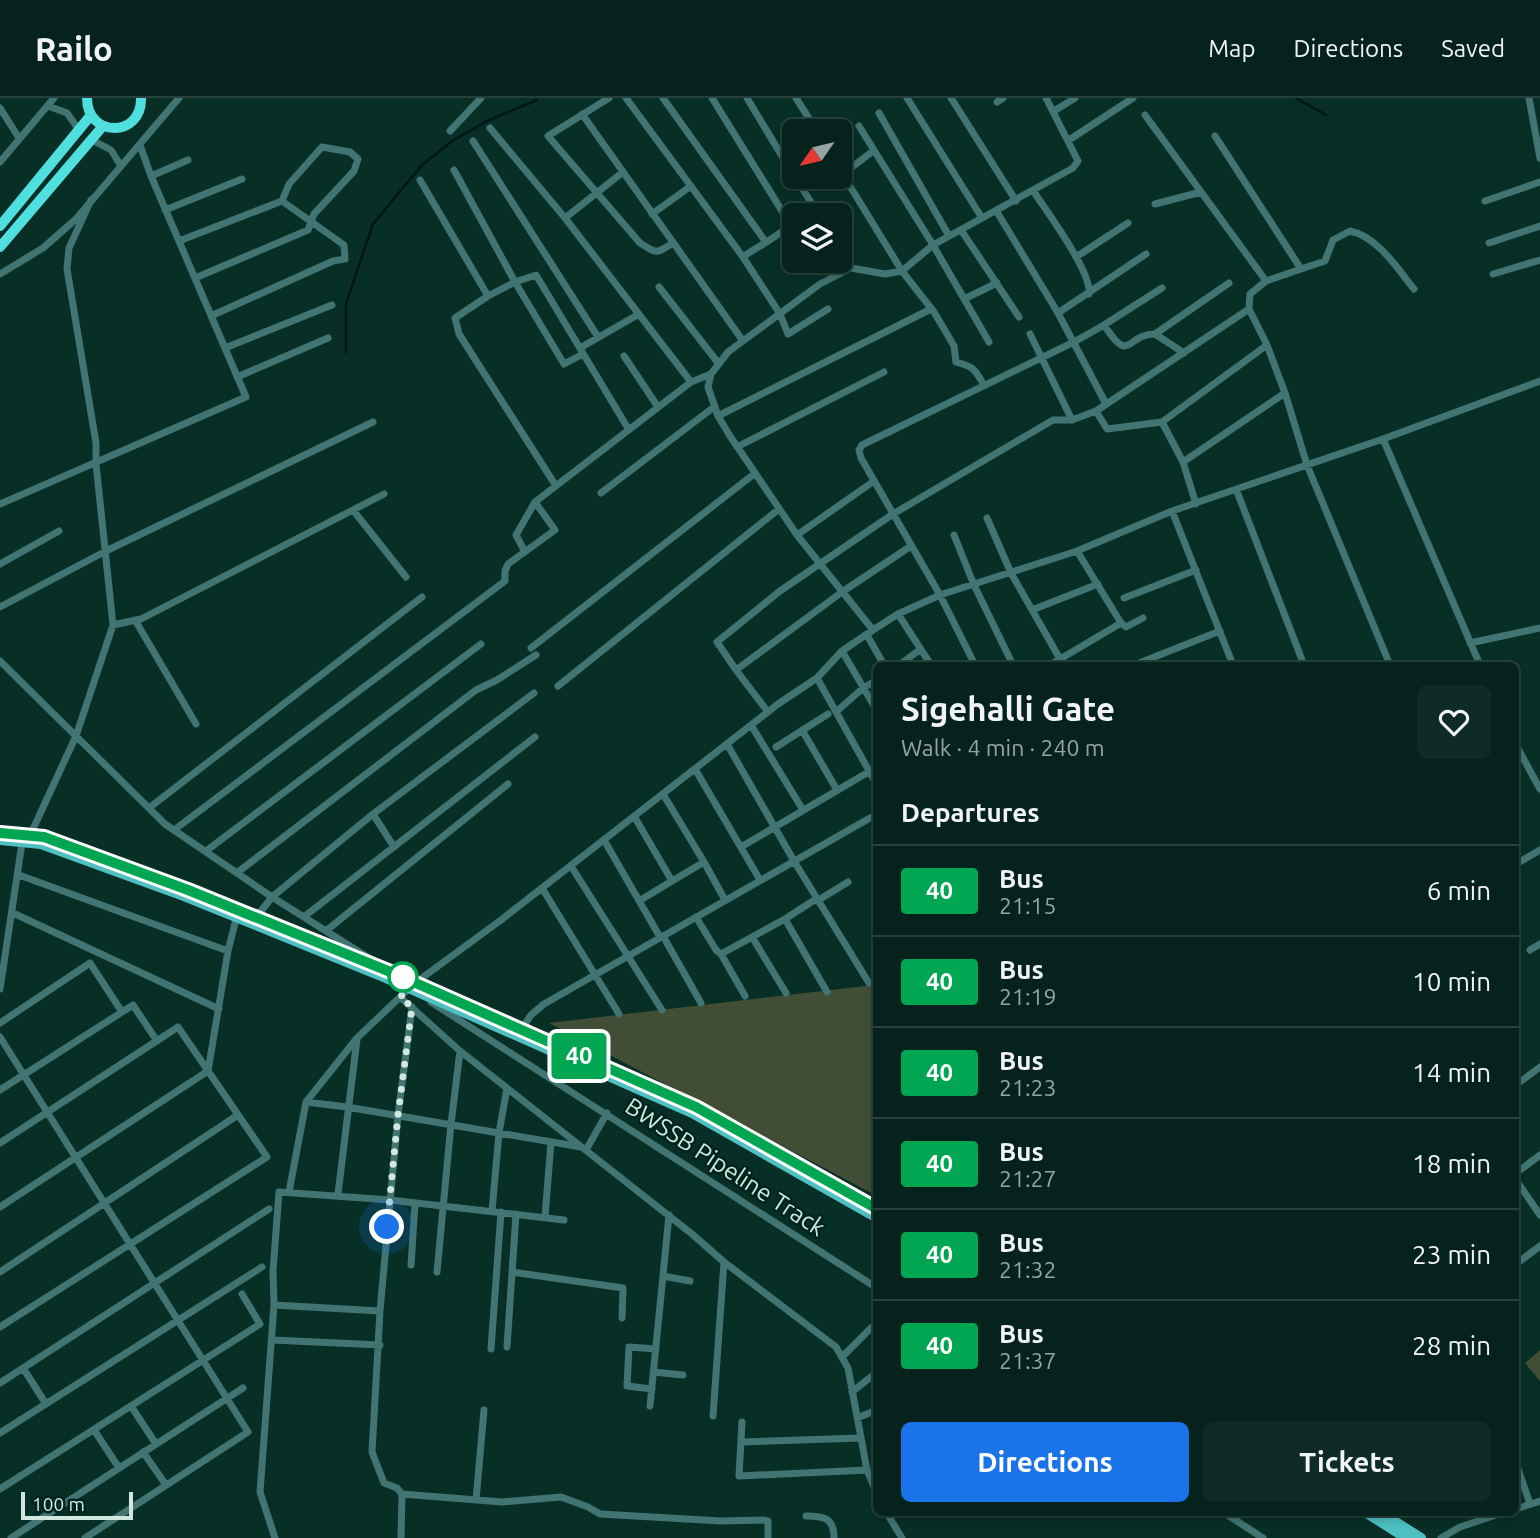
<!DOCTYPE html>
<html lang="en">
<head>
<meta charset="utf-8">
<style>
	body { margin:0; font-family:Ubuntu,sans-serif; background:#0e2b25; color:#f1f3f6; height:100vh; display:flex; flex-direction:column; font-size:26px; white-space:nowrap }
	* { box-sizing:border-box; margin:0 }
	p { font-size:23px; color:#97a4a3 }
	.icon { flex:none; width:38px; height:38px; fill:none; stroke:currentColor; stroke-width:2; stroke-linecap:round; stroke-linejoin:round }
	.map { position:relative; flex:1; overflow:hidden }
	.sheet { position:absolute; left:873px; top:564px; width:646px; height:854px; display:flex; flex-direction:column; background:#05231c; border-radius:10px; box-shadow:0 4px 10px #0003,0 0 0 2px #26403b }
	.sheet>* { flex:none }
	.badge { padding:0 14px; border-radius:5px; font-size:24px; line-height:46px }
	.needle { width:46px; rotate:236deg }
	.buttons { position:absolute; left:782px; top:21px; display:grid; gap:14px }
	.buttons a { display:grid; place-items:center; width:70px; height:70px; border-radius:10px; background:#05231c; box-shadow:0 4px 10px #0003,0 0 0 2px #26403b; font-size:35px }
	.scale { position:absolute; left:21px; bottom:18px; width:112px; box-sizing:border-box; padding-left:7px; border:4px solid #d2e7e0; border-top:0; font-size:19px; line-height:24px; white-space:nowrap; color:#d2e7e0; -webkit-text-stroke:5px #00251c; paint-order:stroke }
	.you { position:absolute; width:35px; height:35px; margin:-18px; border:5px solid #fff; border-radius:50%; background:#1a73e8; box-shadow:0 0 0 10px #1a73e833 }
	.map>.badge { position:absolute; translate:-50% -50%; box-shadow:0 0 0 4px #fff }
	h2 { padding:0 28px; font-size:26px; line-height:63px }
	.round { display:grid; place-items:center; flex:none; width:74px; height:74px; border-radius:10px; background:#0e2b25 }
	.overview { display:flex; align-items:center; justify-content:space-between; height:119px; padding:0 28px }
	h1 { font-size:33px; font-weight:600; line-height:52px }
	.primary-button { display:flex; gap:14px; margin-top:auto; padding:14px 28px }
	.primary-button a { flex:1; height:80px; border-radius:10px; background:#1a73e8; color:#fff; font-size:28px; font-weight:600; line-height:80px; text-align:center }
	.primary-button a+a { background:#0e2b25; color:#f1f3f6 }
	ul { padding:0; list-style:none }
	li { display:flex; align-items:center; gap:21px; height:91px; padding:0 28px; border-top:2px solid #26403b }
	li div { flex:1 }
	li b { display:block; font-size:26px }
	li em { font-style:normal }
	li .badge { min-width:77px; font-weight:700; text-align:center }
	header { display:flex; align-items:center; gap:42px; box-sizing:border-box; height:98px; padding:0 35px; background:#05231c; border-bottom:2px solid #26403b }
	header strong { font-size:33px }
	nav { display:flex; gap:38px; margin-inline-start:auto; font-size:24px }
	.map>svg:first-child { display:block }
	.green { fill:#424d36 }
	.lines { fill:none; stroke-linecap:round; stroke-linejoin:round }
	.stream { stroke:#00141b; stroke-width:2.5 }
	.minor { stroke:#427474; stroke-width:7 }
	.major { stroke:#4ec0c1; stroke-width:10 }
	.highway { stroke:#50dfdf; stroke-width:10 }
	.line-casing { stroke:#fff; stroke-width:16 }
	.line { stroke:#00a651; stroke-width:10 }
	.walk { stroke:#d2e7e0; stroke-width:7; stroke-dasharray:0 12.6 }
	.stop-dot { fill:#fff; stroke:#00a651; stroke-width:3.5 }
	.labels { text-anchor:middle; stroke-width:5; stroke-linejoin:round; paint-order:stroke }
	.street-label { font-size:24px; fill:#d2e7e0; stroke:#00251c }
</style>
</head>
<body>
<header>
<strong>Railo</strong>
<nav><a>Map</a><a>Directions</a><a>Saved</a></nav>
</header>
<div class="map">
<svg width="1540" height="1440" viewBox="0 0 1540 1440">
	<rect width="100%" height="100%" fill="#072f26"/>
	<path class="green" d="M874,887L877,898V1098L549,925Z
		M1540,1252V1283L1525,1265Z"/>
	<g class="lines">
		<path class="stream" d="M1296,0L1326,17
			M346,254V206L373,126L422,67L452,43L487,23L537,2L536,0"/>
		<path class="minor" d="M609,0L548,38L640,145C657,156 656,156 673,145
			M626,0L743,159L780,216L788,236L828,211
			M663,0L765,143
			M712,0L790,126C783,136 755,150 743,159
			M747,0L794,78
			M796,0L817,33
			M907,0L982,120
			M951,0L1016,103
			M1529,0L1540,60
			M997,4L1003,0
			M48,8L67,15L79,32
			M0,10L19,40
			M1054,13L1075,0
			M879,15L949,138
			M582,16L743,243
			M1145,17L1266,183L1250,196L1249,211L1267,247L1285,295L1307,367L1390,567
			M859,28L933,147L989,244
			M490,30L565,120L691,284
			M450,33L481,0
			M1215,38L1301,171L1266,183
			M92,42L111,52L121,68
			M1069,42L1133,0
			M473,43L598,239
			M0,64L54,0
			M454,72L515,184L536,177L629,332
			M840,72L902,173L934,214L954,248L956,264C974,269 974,270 984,287
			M843,76L873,53
			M151,78L188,62
			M795,79L819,117
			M420,82L488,198
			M1034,94C1047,114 1092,174 1089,196
			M1485,103L1540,84
			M1155,106L1201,94
			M165,112L242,81
			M997,114L1058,215L1146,156
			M652,116L691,88
			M565,120L623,74
			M961,132L1019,219
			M179,143L282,103L289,86L322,49L350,54L358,61L354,73L314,116L308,132L195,180
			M1489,145L1540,128
			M840,152L851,170
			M1076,159L1128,125
			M1301,171L1325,163L1333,142L1350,133C1378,139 1397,170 1414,191
			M0,176L43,150L76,121L179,0
			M1493,176L1540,162
			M659,189L719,266
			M964,201L997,185
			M1058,215L1106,306
			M211,218L333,163L345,161L344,147L282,103
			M1104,227C1131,268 1125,236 1155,236L1184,255
			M1030,236L1072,322
			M1155,236L1229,185
			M225,250L332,207
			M580,250L639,216
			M624,258L658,309
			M237,279L328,240
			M1096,313L1249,211
			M718,318L931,211
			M1383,341L1480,567
			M737,349L884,274
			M1183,364L1285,295
			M556,388L459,236L455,220L488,198L515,184L564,266L583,256
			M1236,391L1304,567
			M601,395L714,309
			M0,406L246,299L151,78L140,47
			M1196,406L1183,364L1162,324L1267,247
			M353,412L406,479
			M1172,413L1233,567
			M987,420L1011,475L1060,561
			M797,437L874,383
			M954,437L974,487L1013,567
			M1077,453L1121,525
			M525,454L516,437L535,404L691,284L711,276
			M0,466L59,433
			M1124,500L1196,472
			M0,509L106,453L373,324
			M1032,512L1098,486
			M898,516L931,567
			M135,522L196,626
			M113,527L141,521L384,396
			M873,532L797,437L730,338L718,318L708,289L711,276L728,254L820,186L851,170L885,176L902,173L933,147L1073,70L1078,63L1046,0
			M867,537L884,567
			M1470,545L1540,530
			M531,550L754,376
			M842,553L877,613
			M0,563L165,726L272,799L380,867
			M899,567L921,551
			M975,567L940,497L861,360L859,352L862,347L1074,244L1104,227L1162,190
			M1050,567L1121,525L1126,529L1143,520
			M1134,567L1220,533
			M736,572L842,494L911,448
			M817,580L877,687
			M558,588L779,411
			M837,613L863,590L877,582
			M768,614L736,572L717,544L780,493L893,416L1053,322H1072L1096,313L1107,331L1162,324
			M751,627L803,712
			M802,632L837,692
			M727,646L794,763L869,885
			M1516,647L1540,691
			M776,649L828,616
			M695,671L760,782
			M149,710L422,499
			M373,716L394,749
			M634,718L672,783L704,764L663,696
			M174,732L505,483V473L508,466L555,432L535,404
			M604,742L660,839
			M741,749L877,669
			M206,753L481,546
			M704,764L725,802
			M1516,766L1540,752
			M571,768L662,912
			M238,774L476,592L497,582L536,557
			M19,777L228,853
			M542,790L619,916
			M639,803L672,783
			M817,803L848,784
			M13,815L219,911
			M305,818L535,639
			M696,819L716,852L721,856L785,821L816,801
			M255,821L272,799L373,716L534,595
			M785,821L827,894
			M327,832L508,686
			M663,838L701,905
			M752,839L786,895
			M1530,852L1540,846
			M721,856L745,898
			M0,891L22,745L33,731L76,638L113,527L96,366V345L67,171L69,150L91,102
			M431,904L877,1190
			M0,925L90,865L122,914L133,907L157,943
			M521,932L531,917L544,906L877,716
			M0,939L248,1334L85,1440
			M1516,987L1540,969
			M0,992L122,914
			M306,1004L347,1009L581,1049
			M0,1045L178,929L267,1059L0,1229
			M586,1052L607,1015
			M1516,1075L1540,1057
			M1516,1082L1540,1117
			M289,1094L306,1004L357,940L400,899
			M338,1096L357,941
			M0,1109L208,973L228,853L237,817
			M492,1113L499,1035L507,990
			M545,1119L551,1044
			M1516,1166L1540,1148
			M411,1167L415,1105
			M0,1174L238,1017
			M437,1174L451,1026L460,953
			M512,1174L623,1190L622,1220
			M663,1178L690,1183
			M274,1207L380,1213
			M272,1242L380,1247
			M507,1249L516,1116
			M491,1251L501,1114
			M842,1259L877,1224
			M23,1270L46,1306
			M653,1274L683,1277
			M0,1285L269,1111
			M652,1291L627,1288L629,1249L656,1251
			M852,1294L877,1274
			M131,1308L156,1346
			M650,1308L669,1117
			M713,1318L724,1164
			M857,1320L877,1312
			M742,1324L739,1378L867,1372
			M94,1332L119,1370
			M0,1335L262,1169
			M741,1344L861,1340
			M143,1354L166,1387
			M1516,1365L1530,1406
			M0,1391L260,1226L242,1196
			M402,1396L502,1404L561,1399L588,1409L600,1416L721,1423L763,1422L768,1423V1440
			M877,1396L867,1372L848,1270L836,1249L724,1164L692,1136L460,953L400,899L415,885L501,822L778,606L817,580L842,553L873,532L898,516L940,497L1077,453L1172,413L1383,341L1540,283
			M476,1402L484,1312
			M1516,1411L1540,1403
			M886,1414L902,1440
			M1223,1414L1263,1440
			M806,1418C824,1418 834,1420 834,1440
			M11,1440L243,1290
			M275,1440L260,1394L274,1207L273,1173L279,1094L390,1102L564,1122
			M401,1440L402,1396L397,1390L384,1385L372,1354L380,1213L398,1017L412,909
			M1441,1440L1460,1429L1505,1414"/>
		<path class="major" d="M0,735L44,739L188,792L392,875L697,1009L877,1111
			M0,742L41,746L184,798L379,877L692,1015L877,1120
			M1365,1414L1406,1440
			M1380,1414L1421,1440"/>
		<path class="highway" d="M87,0C87,40 142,40 141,0
			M0,128L91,17
			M0,149L103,28"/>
	</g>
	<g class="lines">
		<defs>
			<path id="line" d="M0,735L44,739L188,792L393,875L696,1009L877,1111"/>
		</defs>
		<use href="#line" class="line-casing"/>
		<use href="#line" class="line"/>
		<path class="walk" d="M387,1129L398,1017L412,909L400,899L415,885L403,879"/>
	</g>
	<circle class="stop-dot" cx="403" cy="879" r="14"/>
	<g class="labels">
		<g class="street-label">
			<text transform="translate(725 1069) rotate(33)" y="8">BWSSB Pipeline Track</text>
		</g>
	</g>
</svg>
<div class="buttons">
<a><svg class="needle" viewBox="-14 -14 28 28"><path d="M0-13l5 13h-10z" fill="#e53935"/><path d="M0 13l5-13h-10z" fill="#97a4a3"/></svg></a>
<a><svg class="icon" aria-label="layers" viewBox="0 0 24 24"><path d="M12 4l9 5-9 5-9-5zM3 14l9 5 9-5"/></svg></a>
</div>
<div class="scale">100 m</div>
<div class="you" style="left:387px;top:1129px"></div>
<b class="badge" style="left:579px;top:958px;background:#00a651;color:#fff">40</b>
<section class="sheet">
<div class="overview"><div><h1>Sigehalli Gate</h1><p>Walk · 4 min · 240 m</p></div><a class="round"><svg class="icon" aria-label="heart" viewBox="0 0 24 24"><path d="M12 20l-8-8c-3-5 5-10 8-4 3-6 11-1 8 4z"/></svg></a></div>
<h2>Departures</h2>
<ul>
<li><span class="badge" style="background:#00a651;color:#fff">40</span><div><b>Bus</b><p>21:15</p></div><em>6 min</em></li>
<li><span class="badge" style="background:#00a651;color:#fff">40</span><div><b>Bus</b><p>21:19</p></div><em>10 min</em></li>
<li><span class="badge" style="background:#00a651;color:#fff">40</span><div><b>Bus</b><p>21:23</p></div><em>14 min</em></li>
<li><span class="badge" style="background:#00a651;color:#fff">40</span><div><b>Bus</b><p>21:27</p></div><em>18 min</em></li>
<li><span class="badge" style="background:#00a651;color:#fff">40</span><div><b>Bus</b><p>21:32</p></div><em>23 min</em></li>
<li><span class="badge" style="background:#00a651;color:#fff">40</span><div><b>Bus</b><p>21:37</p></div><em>28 min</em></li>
</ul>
<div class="primary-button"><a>Directions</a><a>Tickets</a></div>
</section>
</div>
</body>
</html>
